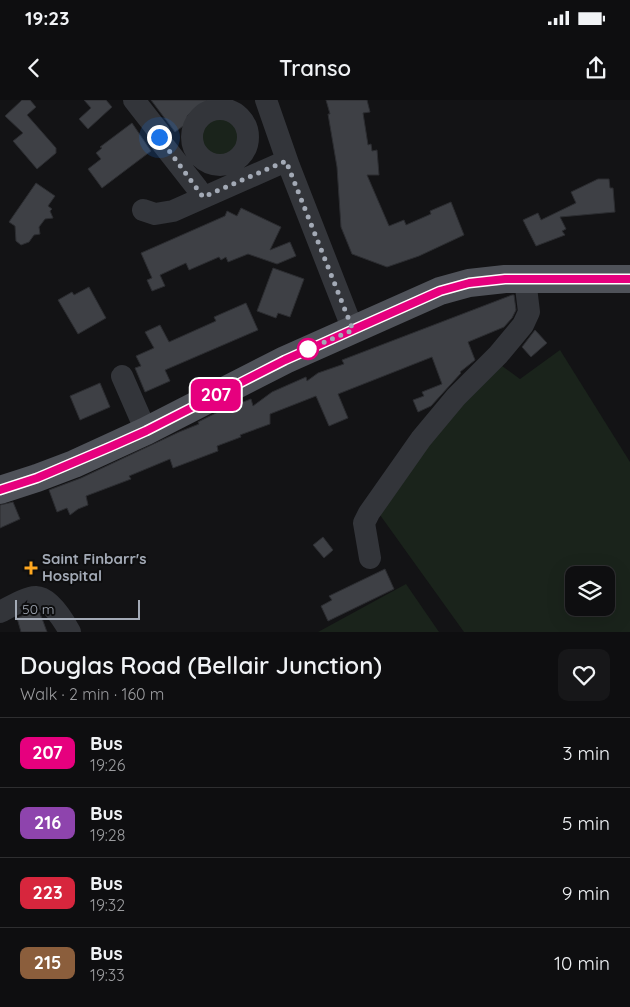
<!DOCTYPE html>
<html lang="en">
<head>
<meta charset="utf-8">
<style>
	body { margin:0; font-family:Quicksand,sans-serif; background:#171719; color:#f1f3f6; height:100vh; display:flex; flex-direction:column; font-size:19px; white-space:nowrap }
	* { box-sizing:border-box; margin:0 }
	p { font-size:16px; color:#9b9c9f }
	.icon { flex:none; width:28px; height:28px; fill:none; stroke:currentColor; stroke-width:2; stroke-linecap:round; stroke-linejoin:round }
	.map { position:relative; height:532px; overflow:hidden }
	.panel { display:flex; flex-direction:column; background:#0e0e10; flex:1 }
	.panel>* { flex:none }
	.badge { padding:0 10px; border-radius:8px; font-size:18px; line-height:32px }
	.fabs { position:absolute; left:565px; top:466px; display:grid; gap:10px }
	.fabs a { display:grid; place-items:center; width:50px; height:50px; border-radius:10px; background:#0e0e10; box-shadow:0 5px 20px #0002,0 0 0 1px #2e2e30; font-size:25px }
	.scale { position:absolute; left:15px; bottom:12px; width:125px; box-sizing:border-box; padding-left:5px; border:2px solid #a3aab6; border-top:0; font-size:14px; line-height:18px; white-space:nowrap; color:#a3aab6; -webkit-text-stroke:4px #0e0e0f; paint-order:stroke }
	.you { position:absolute; width:25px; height:25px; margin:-12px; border:4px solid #fff; border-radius:50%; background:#1a73e8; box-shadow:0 0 0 8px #1a73e833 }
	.map>.badge { position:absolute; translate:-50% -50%; box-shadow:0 0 0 2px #fff }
	.round { display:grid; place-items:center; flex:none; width:52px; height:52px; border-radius:10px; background:#171719 }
	.head { display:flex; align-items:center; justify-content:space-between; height:85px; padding:0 20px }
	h1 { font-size:24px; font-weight:600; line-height:38px }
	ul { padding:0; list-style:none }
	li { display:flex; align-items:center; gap:15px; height:70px; padding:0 20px; border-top:1px solid #2e2e30 }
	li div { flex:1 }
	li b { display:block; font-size:19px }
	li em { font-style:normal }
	li .badge { min-width:55px; font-weight:700; text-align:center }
	.status { display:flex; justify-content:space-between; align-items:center; height:35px; padding:0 25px; background:#0e0e10; direction:ltr }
	.status svg { height:14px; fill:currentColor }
	header { display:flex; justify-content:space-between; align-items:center; height:65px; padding:0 20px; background:#0e0e10; font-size:22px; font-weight:600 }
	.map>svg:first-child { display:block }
	.green { fill:#1a231b; fill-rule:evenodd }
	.building { fill:#3e4045; stroke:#2c2d31 }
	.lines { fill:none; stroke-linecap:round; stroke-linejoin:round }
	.minor { stroke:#33353a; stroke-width:22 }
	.major { stroke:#4f5259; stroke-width:28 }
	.line-casing { stroke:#fff; stroke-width:11 }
	.line { stroke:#e6007e; stroke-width:8 }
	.walk { stroke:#a3aab6; stroke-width:5; stroke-dasharray:0 9 }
	.stop-dot { fill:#fff; stroke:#e6007e; stroke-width:2.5 }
	.poi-dot { fill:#ffa820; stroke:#0e0e0f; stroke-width:2 }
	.labels { text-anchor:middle; stroke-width:4; stroke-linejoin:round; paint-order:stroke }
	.poi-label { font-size:15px; font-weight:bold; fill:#a3aab6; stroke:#0e0e0f; text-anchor:start }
</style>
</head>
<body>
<div class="status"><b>19:23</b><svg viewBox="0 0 49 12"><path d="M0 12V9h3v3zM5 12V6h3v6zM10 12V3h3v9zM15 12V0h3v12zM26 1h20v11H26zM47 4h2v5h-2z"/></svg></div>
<header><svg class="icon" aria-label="back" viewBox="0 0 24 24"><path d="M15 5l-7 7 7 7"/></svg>Transo<svg class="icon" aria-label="share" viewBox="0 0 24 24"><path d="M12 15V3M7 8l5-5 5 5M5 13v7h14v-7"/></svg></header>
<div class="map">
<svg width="630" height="532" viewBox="0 0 630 532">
	<rect width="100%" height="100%" fill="#131315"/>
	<path class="green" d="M219,15C254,13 241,71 212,55C205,52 201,49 198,42C200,29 206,21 219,15Z
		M560,250L630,362V532H464L375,408L491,258L520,279ZM574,475H606V508H574Z
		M406,484L439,532H318Z"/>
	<path class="building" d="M22,0H30L36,7L27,15L56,48V53L37,69L13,41L23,33L5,16Z
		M84,0H106L112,7L88,29L79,19L91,8Z
		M151,0H208L187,16L190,21L175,32Z
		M326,0H367L370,12L363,13L368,45L371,44L372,51L377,50L379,75H367L389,126L404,120L406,125L431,114L430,111L451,102L464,135L419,156L387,167L352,154L341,127L337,67L328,14H330Z
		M132,23L151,51L102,88L88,69L101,59L96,53L102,48L100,47Z
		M598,79H609L610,88H613L615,112L560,117L566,129L562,131L565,135L536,146L523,120L538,113L541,120L576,103L571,92Z
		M36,83L55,96L48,106L52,109L50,111L53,118L45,119L39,127L40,134L34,135L29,142L21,145L16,141L15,126L9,122Z
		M241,108L281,127L270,150L290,142L296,156L277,164L248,154L228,162L226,157L221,160L219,157L189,170L186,163L160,175L165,186L152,191L147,180L152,178L141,153L225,116L227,111L237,116Z
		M273,168L304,179L290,217L278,213L276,218L257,211Z
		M89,187L106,218L78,234L58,200L72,192L74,195Z
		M512,195H514L516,210L512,218L504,227L468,242L475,260L460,272L461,273L431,306L418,312L413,300L424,296L422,292L442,284L432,257L338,294L348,318L329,326L316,296L270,314V324L240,335L241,337L217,346L218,351L173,368L170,359L129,376L131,379L86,396L88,405L78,409L70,415L67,408L57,412L49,390L81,378L179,332L199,324L198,322L222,310L251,299L253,306L272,292L306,277L307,281L318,273L344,264L342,260Z
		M246,203L258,230L165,270L170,281L145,292L135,268L141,266L136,256L154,248L145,232L160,225L169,242L216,221L214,217Z
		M535,230L547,243L531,257L522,247Z
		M100,283L110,307L80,320L70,296Z
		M13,402L20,419L0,428V405Z
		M323,437L333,450L324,458L313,445Z
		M385,469L394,489L328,521L321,506L332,500L329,496Z
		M36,510L40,513L47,532H21L17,518Z"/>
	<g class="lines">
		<path class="minor" d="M134,0L159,32L161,42L197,88L203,97
			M266,0L289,66L353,230
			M192 37a28 28 0 1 1 56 0a28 28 0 1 1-56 0Z
			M143,110L155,114L173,111L286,61
			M122,276L146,331
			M370,458L364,423L369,413L421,339L456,297L498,255L523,225L529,212L525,179
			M0,512C8,508 28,496 36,497C49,497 64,521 70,532"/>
		<path class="major" d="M0,390L37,378L74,364L146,331L285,260L440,191L469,183L505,179H630"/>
	</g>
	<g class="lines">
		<defs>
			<path id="line" d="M0,390L37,378L110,347L146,331L285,260L440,191L469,183L505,179H630"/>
		</defs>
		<use href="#line" class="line-casing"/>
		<use href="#line" class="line"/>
		<path class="walk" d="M159,37L203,97L286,61L353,230L308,249"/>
	</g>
	<circle class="stop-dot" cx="308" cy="249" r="10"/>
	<path class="poi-dot" d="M28.5 460.5h5v5h5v5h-5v5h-5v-5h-5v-5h5z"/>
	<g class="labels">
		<g class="poi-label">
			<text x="42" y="464">Saint Finbarr's<tspan x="42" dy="17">Hospital</tspan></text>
		</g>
	</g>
</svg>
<div class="fabs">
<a><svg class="icon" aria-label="layers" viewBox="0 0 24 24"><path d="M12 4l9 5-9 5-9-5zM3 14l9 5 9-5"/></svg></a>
</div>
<div class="scale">50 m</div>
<div class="you" style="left:159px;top:37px"></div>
<b class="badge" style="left:216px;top:295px;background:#e6007e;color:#fff">207</b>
</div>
<section class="panel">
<div class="head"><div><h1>Douglas Road (Bellair Junction)</h1><p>Walk · 2 min · 160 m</p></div><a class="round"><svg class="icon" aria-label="heart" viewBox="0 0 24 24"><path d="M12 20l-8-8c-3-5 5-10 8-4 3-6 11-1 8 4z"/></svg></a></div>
<ul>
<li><span class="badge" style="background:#e6007e;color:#fff">207</span><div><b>Bus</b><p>19:26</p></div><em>3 min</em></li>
<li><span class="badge" style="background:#8e44ad;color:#fff">216</span><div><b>Bus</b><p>19:28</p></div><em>5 min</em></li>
<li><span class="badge" style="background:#d7263d;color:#fff">223</span><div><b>Bus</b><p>19:32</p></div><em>9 min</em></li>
<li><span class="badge" style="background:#8b5e3c;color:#fff">215</span><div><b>Bus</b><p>19:33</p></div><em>10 min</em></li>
</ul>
</section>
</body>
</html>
